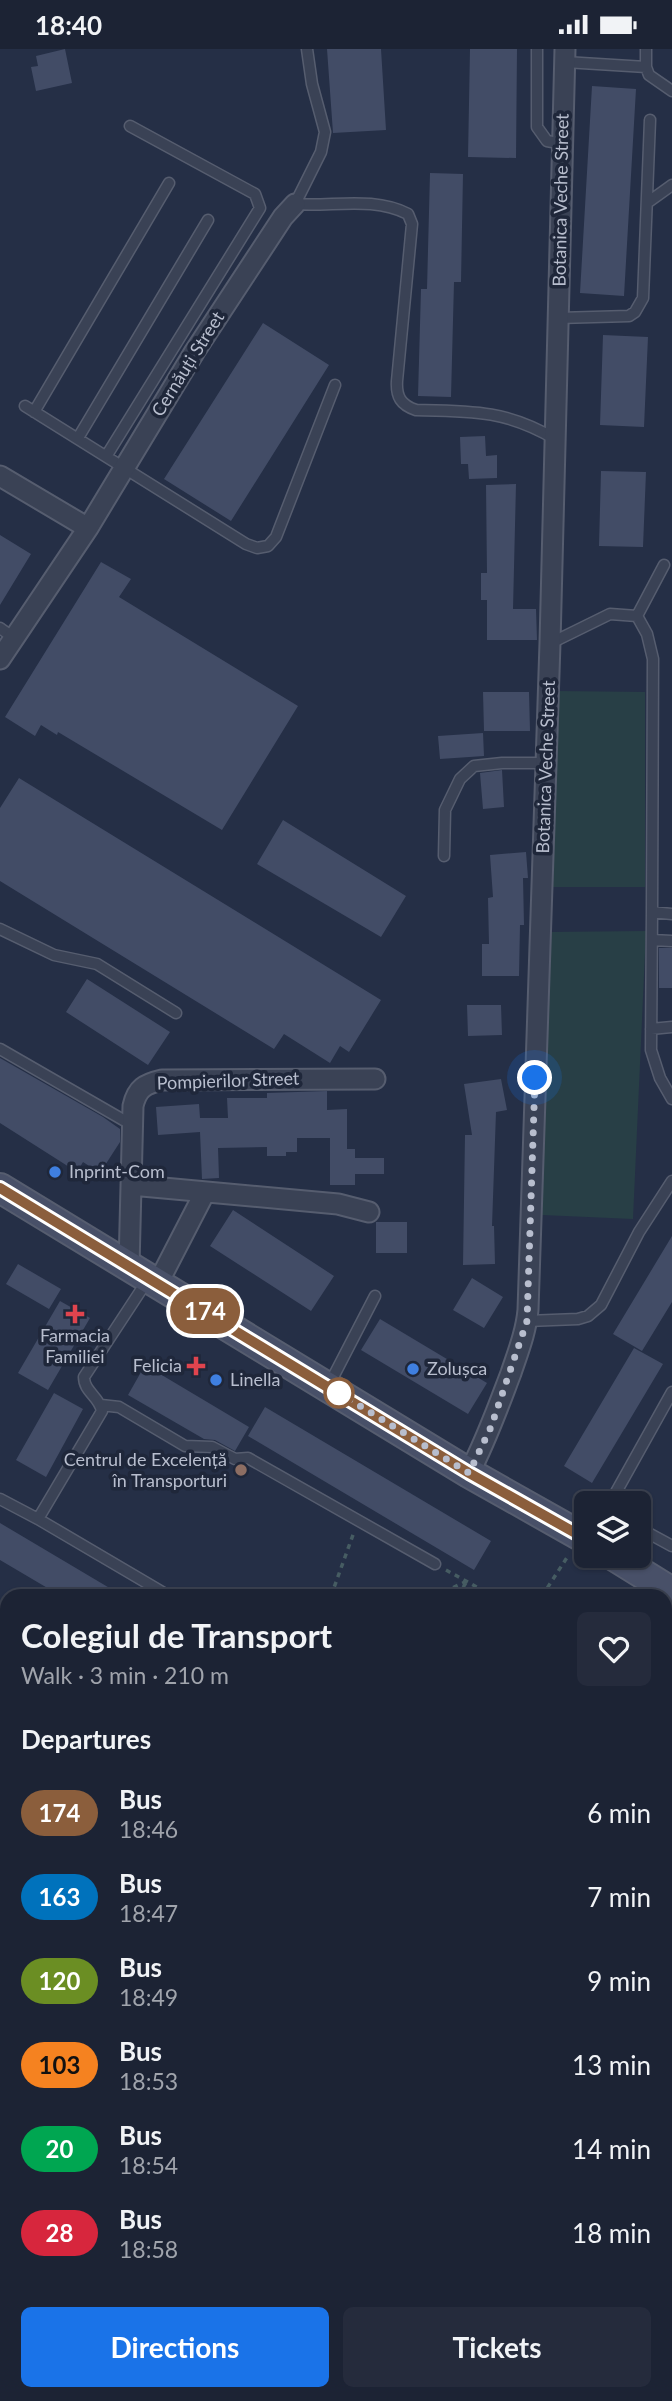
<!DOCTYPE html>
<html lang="en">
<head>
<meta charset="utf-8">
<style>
	body { margin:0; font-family:Lato,sans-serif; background:#252b3c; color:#f1f3f6; height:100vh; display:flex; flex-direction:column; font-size:26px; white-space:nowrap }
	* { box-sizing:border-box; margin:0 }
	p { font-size:23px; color:#a0a4ac }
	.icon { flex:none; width:38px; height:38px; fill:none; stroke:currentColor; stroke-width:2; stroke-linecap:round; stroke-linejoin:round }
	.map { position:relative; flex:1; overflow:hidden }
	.details { position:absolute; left:0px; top:1540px; width:672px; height:812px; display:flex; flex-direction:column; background:#1c2334; border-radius:21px 21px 0 0; box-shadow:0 2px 5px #0004,0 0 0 2px #3a404f }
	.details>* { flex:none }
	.badge { padding:0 14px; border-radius:23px; font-size:24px; line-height:46px }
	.buttons { position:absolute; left:574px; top:1442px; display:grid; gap:14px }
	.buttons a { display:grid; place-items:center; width:77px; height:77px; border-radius:10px; background:#1c2334; box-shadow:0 2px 5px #0004,0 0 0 2px #3a404f; font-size:35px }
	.you { position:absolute; width:35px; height:35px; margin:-18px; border:5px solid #fff; border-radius:50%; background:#1a73e8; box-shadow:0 0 0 10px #1a73e833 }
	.map>.badge { position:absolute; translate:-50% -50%; box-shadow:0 0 0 4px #fff }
	h2 { padding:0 21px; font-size:26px; line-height:63px }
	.round { display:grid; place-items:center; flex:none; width:74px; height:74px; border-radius:10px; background:#252b3c }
	.summary { display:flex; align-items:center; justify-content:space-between; height:119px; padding:0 21px }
	h1 { font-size:33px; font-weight:700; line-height:52px }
	.button { display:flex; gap:14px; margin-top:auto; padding:14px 21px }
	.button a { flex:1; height:80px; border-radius:10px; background:#1a73e8; color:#fff; font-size:28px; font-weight:700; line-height:80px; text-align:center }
	.button a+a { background:#252b3c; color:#f1f3f6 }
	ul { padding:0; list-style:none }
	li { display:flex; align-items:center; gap:21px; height:84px; padding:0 21px }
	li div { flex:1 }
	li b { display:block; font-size:26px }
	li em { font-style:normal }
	li .badge { min-width:77px; font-weight:700; text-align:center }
	.status { display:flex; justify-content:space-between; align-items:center; height:49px; padding:0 35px; background:#1c2334; direction:ltr }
	.status svg { height:19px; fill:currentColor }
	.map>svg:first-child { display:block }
	.green { fill:#283f46 }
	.building { fill:#424c66 }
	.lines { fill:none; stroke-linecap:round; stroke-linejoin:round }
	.service-casing { stroke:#565d6f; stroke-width:13 }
	.minor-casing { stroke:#565d6f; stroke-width:23 }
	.secondary-casing { stroke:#565d6f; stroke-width:32 }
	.path { stroke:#465c62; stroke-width:3.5; stroke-dasharray:5 5; stroke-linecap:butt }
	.service { stroke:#3a4255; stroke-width:10 }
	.minor { stroke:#3a4255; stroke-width:19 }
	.secondary { stroke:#485068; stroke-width:28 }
	.line-casing { stroke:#fff; stroke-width:16 }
	.line { stroke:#8b5e3c; stroke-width:10 }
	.walk { stroke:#b8bece; stroke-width:7; stroke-dasharray:0 12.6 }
	.shop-dot { fill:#3f7fe0; stroke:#1f273a; stroke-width:2.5 }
	.health-dot { fill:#e0444e; stroke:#1f273a; stroke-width:2.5 }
	.stop-dot { fill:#fff; stroke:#8b5e3c; stroke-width:3.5 }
	.education-dot { fill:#8d6e63; stroke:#1f273a; stroke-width:2.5 }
	.labels { text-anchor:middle; stroke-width:7; stroke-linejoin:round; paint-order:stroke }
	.street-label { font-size:18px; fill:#b8bece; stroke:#1f273a }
	.poi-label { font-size:18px; fill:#b8bece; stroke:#1f273a; text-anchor:start }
</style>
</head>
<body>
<div class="status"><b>18:40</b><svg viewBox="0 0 49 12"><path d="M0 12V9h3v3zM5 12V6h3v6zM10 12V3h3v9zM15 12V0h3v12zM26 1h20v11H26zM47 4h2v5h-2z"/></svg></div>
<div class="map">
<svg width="672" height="2352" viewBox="0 0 672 2352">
	<rect width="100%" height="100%" fill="#252f46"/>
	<path class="green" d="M557,642L645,643V838H553Z
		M646,882L633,1170L542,1166L550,883Z
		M665,1919L672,1922V2018L665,2030Z"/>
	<path class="building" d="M65,0L72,34L36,42L31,18L38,17L36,7Z
		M327,0H381L386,81L333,84Z
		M470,0H517L516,109L468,108Z
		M592,37L636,40L624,247L580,244Z
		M430,124L463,125L461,233H454L451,348L418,347L421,240H427Z
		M263,274L329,316L231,472L164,430Z
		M603,286L648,288L644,378L600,376Z
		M485,387L486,407L497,406V429L469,430L468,415H461L460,388Z
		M601,422L646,423L643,498L599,497Z
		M516,435L513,560H536L537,591H487V551H481V524H487L486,436Z
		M0,486L31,505L0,556Z
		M101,513L131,530L119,548L298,657L222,781L58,683L57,686L41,676L35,687L5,668Z
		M483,643H529L530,682H484Z
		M483,684L484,707L440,710L438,687Z
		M502,721L504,758L483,760L480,724Z
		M19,729L381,951L349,1003L340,997L330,1014L284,985L274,1000L0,832V759Z
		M283,771L406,847L381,888L257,815Z
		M526,803L528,829H523L524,876H520L519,927H482V895H489L488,849L493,848L490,806Z
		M659,899H672V939H659Z
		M87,930L170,983L148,1016L66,963Z
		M467,956H501L502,986L468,987Z
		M0,1009L103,1068L120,1080V1093L100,1124L83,1113L77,1123L0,1074Z
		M501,1030L507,1061L496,1063L492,1177H494L495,1215L463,1216L465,1086H472L464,1035Z
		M327,1042V1061L347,1060V1100H355V1109H384V1125H355V1136H330V1089H297V1103H286V1107H267V1098L218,1099L219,1129L202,1130L200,1083L158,1086L156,1058L199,1055L200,1069H228L227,1049H267V1044Z
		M233,1161L334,1227L311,1262L210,1197Z
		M376,1173H407V1204H376Z
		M672,1187V1253L642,1302L613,1285Z
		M18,1215L61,1240L49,1260L6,1235Z
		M472,1229L503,1248L484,1279L453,1261Z
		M60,1252L90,1269L48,1341L18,1324Z
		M380,1270L487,1334L468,1365L361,1301Z
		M634,1299L663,1315L592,1434L564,1417Z
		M145,1316L249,1378L235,1402L215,1391L204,1390L128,1346Z
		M54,1344L83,1360L46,1428L16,1411Z
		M265,1358L491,1492L474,1521L248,1387Z
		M0,1474L123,1547H61L0,1511Z"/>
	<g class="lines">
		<defs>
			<path id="service" d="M307,0L312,35L325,83L321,103L295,155C332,158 373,147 408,165L412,175L397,332C396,348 401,356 416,361C471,362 506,361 555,390
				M537,0V78L547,92L563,95
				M646,0V18
				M565,13L646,18L649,26L672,42
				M647,154L672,136
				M558,269L629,267L635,263L643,249L650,71
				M25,357L246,495L257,499L268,497L276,488L335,336
				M34,363L169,134
				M78,389L208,171
				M107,406L260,159L255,145L130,77
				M637,567L664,516
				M0,579L14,589
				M551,594L610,565L637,567L647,585L653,610L652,863L672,865
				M444,807L445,761L460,730L474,717L502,714H546
				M652,863L651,1001L660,1029L672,1050
				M0,880L54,906L97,915L176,964
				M652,891L672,892
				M651,980L672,978
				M0,1000L132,1076
				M527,1272L578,1270L588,1267L601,1256L639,1183L672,1132
				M329,1336L375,1247
				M101,1356L119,1358L185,1397L212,1398L235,1410L248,1409L435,1515
				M0,1450L38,1470L102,1362C99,1347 84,1343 84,1328L147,1232
				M610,1454L672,1343
				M38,1470L169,1547
				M639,1479L672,1497
				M665,1695L672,1683
				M0,2242L7,2245"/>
			<path id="minor" d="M0,427L88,479
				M0,610L88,479L195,302L283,168L295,155
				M131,1136L338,1155L369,1163
				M129,1217L133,1057C137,1039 145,1035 162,1031L375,1030
				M158,1234L205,1143
				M469,1424C486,1392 498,1358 511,1324C518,1303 526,1283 528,1261L550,594L565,0
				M0,1611L5,1668L7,1742
				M0,2116L5,2097L7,2049
				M473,2345L493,2352"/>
			<path id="secondary" d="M0,1139L469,1424L586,1490
				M614,1507L672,1543"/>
		</defs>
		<use href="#service" class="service-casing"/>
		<use href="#minor" class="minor-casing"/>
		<use href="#secondary" class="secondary-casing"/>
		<path class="path" d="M446,1521L493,1547
			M331,1547L354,1483
			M435,1547L465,1533
			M458,1547L467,1532
			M542,1547L568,1507
			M0,1591L7,1592
			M665,2080L672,2065"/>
		<use href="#service" class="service"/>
		<use href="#minor" class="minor"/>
		<use href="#secondary" class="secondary"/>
	</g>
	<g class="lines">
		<defs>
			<path id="line" d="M0,1139L469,1424L586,1490"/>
		</defs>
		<use href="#line" class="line-casing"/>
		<use href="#line" class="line"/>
		<path class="walk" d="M339,1344L469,1424L491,1378L527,1272L535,1029"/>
	</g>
	<g class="shop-dot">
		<circle cx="55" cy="1123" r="7"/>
		<circle cx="413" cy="1320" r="7"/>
		<circle cx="216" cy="1331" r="7"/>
	</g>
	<g class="health-dot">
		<path d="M71.5 1254.5h7v7h7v7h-7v7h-7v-7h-7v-7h7z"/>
		<path d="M192.5 1306.5h7v7h7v7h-7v7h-7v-7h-7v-7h7z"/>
	</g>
	<circle class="stop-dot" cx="339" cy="1344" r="14"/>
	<circle class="education-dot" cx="241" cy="1421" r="7"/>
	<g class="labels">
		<g class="street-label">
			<text transform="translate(561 151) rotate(-89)" y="6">Botanica Veche Street</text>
			<text transform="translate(188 315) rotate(-58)" y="6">Cernăuți Street</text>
			<text transform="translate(546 718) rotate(-88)" y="6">Botanica Veche Street</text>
			<text transform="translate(228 1032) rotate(-2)" y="6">Pompierilor Street</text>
		</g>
		<g class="poi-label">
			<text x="69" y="1129">Inprint-Com</text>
			<text x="75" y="1293" text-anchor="middle">Farmacia<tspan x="75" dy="21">Familiei</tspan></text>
			<text x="182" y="1323" text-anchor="end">Felicia</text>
			<text x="427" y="1326">Zolușca</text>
			<text x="230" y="1337">Linella</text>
			<text x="227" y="1417" text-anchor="end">Centrul de Excelență<tspan x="227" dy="21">în Transporturi</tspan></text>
		</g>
	</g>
</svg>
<div class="buttons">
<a><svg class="icon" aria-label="layers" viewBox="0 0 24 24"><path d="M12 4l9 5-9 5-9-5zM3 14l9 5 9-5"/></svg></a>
</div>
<div class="you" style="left:535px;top:1029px"></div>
<b class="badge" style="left:205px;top:1262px;background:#8b5e3c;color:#fff">174</b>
<section class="details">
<div class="summary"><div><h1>Colegiul de Transport</h1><p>Walk · 3 min · 210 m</p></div><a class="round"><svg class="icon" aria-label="heart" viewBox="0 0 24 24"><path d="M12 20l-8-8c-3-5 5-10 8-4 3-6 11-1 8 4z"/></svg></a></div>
<h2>Departures</h2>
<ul>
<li><span class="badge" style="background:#8b5e3c;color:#fff">174</span><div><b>Bus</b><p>18:46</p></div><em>6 min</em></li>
<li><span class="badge" style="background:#0072bc;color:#fff">163</span><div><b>Bus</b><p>18:47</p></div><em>7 min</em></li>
<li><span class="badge" style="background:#6b8e23;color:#fff">120</span><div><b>Bus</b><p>18:49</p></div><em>9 min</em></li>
<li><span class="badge" style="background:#f58220;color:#111">103</span><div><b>Bus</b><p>18:53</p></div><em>13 min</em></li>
<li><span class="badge" style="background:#00a651;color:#fff">20</span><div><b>Bus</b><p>18:54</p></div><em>14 min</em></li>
<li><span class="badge" style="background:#d7263d;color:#fff">28</span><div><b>Bus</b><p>18:58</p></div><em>18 min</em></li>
</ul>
<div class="button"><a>Directions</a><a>Tickets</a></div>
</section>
</div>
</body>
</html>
